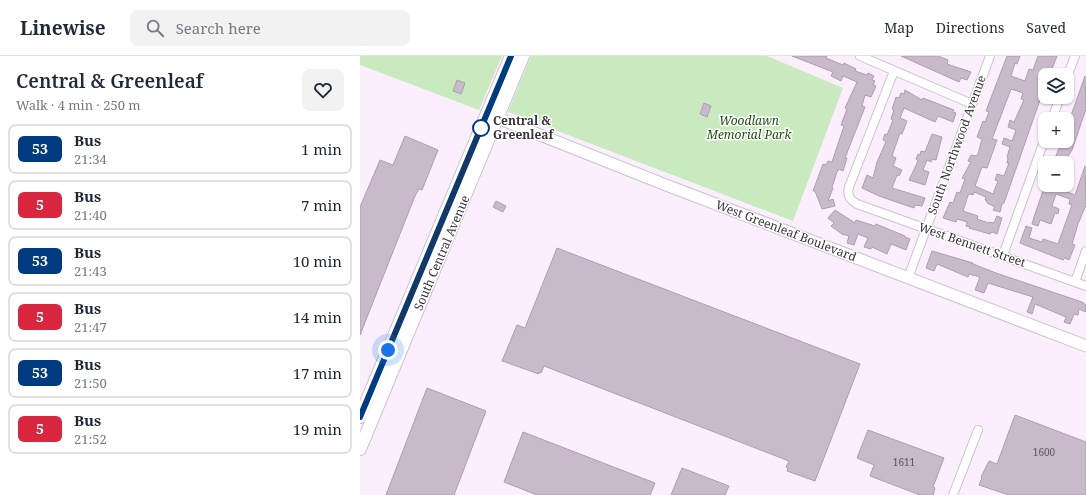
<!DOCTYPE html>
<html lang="en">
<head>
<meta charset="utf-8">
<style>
	body { margin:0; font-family:"Noto Serif",serif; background:#f2f2f3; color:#1f2937; height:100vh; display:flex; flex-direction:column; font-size:15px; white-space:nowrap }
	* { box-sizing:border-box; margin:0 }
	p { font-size:13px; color:#747a83 }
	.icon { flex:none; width:22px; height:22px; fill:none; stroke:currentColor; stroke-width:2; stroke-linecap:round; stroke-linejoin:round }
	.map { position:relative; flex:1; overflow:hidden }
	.side { display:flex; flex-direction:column; background:#fff; width:360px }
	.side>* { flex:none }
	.badge { padding:0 8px; border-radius:6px; font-size:14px; line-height:26px }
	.controls { position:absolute; left:678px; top:12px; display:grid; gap:8px }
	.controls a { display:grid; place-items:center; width:36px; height:36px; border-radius:8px; background:#fff; box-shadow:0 1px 3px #0004; font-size:20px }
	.you { position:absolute; width:20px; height:20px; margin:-10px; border:3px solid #fff; border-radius:50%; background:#1a73e8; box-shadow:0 0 0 6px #1a73e833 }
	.map>.badge { position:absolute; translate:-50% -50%; box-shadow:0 0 0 2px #fff }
	.round { display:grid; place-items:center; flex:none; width:42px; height:42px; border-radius:8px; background:#f2f2f3 }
	.overview { display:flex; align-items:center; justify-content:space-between; height:68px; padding:0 16px }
	h1 { font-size:19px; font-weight:600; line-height:30px }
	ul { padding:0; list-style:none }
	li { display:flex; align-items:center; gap:12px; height:50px; margin:0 8px 6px; padding:0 8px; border:2px solid #e0e1e3; border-radius:8px }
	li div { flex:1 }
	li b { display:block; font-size:15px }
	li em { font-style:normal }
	li .badge { min-width:44px; font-weight:700; text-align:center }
	header { display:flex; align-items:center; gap:24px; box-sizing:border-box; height:56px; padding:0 20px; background:#fff; border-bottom:1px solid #e0e1e3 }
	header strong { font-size:19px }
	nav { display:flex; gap:22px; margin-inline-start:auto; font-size:14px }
	.search { width:280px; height:36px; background:#f2f2f3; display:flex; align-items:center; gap:10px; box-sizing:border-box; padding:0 14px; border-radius:8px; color:#747a83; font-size:15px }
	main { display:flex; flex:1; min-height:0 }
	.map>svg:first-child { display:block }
	.green { fill:#c9eabf }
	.building { fill:#c8bacb; stroke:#ac9eaf; fill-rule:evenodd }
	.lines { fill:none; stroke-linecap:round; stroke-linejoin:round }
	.street-casing { stroke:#cec0d1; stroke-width:10 }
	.secondary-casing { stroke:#cec0d1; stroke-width:13 }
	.primary-casing { stroke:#cec0d1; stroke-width:14 }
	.street { stroke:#fff; stroke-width:8 }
	.secondary { stroke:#fff; stroke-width:11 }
	.primary { stroke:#fff; stroke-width:12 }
	.line-casing { stroke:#fff; stroke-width:9 }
	.line { stroke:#003b80; stroke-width:6 }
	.walk { stroke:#383239; stroke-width:4; stroke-dasharray:0 7.2 }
	.stop-dot { fill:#fff; stroke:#003b80; stroke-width:2 }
	.labels { text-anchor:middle; stroke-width:3; stroke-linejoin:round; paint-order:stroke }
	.number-label { font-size:10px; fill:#5c545e }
	.stop-label { font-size:12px; font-weight:bold; fill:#383239; stroke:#fff; text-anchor:start }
	.park-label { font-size:12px; font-style:italic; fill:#204e0e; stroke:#fff }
	.street-label { font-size:12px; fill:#383239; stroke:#fff }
</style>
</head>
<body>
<header>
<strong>Linewise</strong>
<div class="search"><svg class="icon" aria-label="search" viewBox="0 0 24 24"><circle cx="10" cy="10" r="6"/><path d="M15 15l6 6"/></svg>Search here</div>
<nav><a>Map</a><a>Directions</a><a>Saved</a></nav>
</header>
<main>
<section class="side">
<div class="overview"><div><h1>Central &amp; Greenleaf</h1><p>Walk · 4 min · 250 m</p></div><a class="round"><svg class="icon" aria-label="heart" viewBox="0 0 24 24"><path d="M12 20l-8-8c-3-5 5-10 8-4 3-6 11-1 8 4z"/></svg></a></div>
<ul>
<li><span class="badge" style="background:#003b80;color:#fff">53</span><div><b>Bus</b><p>21:34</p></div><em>1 min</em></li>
<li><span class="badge" style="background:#d7263d;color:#fff">5</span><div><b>Bus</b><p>21:40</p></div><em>7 min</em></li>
<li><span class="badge" style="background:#003b80;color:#fff">53</span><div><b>Bus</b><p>21:43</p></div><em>10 min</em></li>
<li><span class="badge" style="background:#d7263d;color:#fff">5</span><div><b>Bus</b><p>21:47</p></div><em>14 min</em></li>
<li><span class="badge" style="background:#003b80;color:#fff">53</span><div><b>Bus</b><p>21:50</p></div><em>17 min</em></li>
<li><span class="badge" style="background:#d7263d;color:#fff">5</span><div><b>Bus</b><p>21:52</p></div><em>19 min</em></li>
</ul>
</section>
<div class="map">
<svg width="726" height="439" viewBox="0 0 726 439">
	<rect width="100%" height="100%" fill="#fbeffd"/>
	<path class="green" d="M0,0H142L119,54L0,9Z
		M171,0H407L483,32L433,165L148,56Z"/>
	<path class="building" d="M432,0H467L466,2L483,9L484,7L496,13L495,15L507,19L508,17L514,20L512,24L515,25L513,29L516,30L511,41L505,39L502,50L505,51L485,102H487L483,115L479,113L477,116L472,131L473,132L468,145L473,143L475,150L462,153L455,135H453L463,108L466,109L468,105L472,106L484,70L481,69L487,53L485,52L497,26L483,20L481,25L471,20L473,16Z
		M541,0H578L588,4L587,8L611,16L607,24L601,22L599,26Z
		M647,0H660L657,8L655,7L651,20L665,25L669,13L673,14L678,0H697L690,18L685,16V35L682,45L680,44L644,147L642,148L640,156L633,154L635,151L627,147V145L625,144L626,141L614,136L613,139L610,138L608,139L605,149L603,155L618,160L617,163L629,167V166L634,167L637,160L642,162L637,178L632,176L630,178L609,172L610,171L606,170L607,166L597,163L596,166L583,162L590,146L593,147L597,136L600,137L605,123L602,122L611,106L608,105L611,99L616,100L618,98L622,83L617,81L623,65L625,66L629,56L626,55ZM651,33L663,37L661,43L664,44L654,66L650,64L648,71L656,74L652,85L644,82L642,88L650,91L647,101L648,102L647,107H649L644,120L637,118L635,124L638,125L633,138L615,130L622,111L627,112L637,84L632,83Z
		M725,20L726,53L712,94L704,107H693L702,85H707V71Z
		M97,24L105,27L101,38L93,35Z
		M545,34L562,44L563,42L594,54L593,56L596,57L593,66L578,60L575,66L544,52L540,62L547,65L542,78L540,77L532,100L536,102L533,110L542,114L539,120L537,119L532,132L565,142L562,150L555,149L554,152L519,140L502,132L507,119L513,122L517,106L526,86L523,84L525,78L527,79L533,64L531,63L534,54L532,53L536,41L539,42L541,37L544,38Z
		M344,47L351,50L347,61L340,58Z
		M572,78L582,81L576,104L572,103L571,106L567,104L563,114L569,116L565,129L549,124L558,105L556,103L558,98L560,99L561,95L565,96Z
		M45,80L78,94L62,134L59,133L55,140L0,279V151L20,104L33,109Z
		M725,110L726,149L718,168L712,188L715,189L709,204L705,202L703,204L660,187L666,170L672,172L669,182L682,186L683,183L698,188L712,149L709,148L710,143L696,138L692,150L699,153L698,158L695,157L691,168L680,164L678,170L672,168L674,161L685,129H699L698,132L715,139Z
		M136,145L146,150L143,156L133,151Z
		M475,154L495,167L496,164L515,170L516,168L545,180V181L550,183L546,194L531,188L527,198L512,191L511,193L504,191L508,182L498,178L494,189L487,187L489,180L482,178L471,170L474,167L468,162Z
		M197,192L500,308L455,425L427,415L428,412L426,411L429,405L184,310L181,317L179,316V318L142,305L157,269L165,272Z
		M572,195L613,207V208L636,217L722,246L726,249V256L719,253L718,259L714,258L710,268L704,266L706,261L675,248L672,258L667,256L673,241L628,227L624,237L615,234L620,221L609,218L608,221L577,208L574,215L566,212Z
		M67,332L126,355L94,439H26Z
		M655,359L726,386V439H649L619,429L622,422L621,421L629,405L637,408Z
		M508,374L584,402L573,431L575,432L573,439H560L510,420L514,409L497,402Z
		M163,376L295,427L290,439H177L144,426Z
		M322,412L369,430L365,439H311Z"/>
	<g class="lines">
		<defs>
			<path id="street" d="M500,0L612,48
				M534,15L489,131C487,139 489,143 497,148L726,230
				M707,21L715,0
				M692,63L700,41
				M643,199L685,82
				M548,222L630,0
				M715,226L726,195
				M593,439L618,374"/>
			<path id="secondary" d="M130,59L306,129L726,290"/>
			<path id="primary" d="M0,361L151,0
				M0,393L163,0"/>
		</defs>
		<use href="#street" class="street-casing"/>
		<use href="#secondary" class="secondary-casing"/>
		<use href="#primary" class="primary-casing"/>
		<use href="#street" class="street"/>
		<use href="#secondary" class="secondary"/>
		<use href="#primary" class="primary"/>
	</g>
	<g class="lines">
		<defs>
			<path id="line" d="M0,361L151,0"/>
		</defs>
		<use href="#line" class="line-casing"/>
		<use href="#line" class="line"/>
		<path class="walk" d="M28,294L123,67L121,72"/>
	</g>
	<circle class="stop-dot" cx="121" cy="72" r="8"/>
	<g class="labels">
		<g class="number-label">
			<text x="684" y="400">1600</text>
			<text x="544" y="410">1611</text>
		</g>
		<g class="stop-label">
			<text x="133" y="69">Central &amp;<tspan x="133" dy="14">Greenleaf</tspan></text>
		</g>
		<g class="park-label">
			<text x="389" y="69">Woodlawn<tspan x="389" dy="14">Memorial Park</tspan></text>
		</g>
		<g class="street-label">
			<text transform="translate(597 89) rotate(-70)" y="4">South Northwood Avenue</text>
			<text transform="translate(426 175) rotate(21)" y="4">West Greenleaf Boulevard</text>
			<text transform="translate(612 189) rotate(19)" y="4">West Bennett Street</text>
			<text transform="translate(82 197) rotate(-67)" y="4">South Central Avenue</text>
		</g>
	</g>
</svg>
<div class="controls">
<a><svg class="icon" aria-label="layers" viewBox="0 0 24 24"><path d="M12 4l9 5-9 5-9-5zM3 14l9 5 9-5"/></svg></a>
<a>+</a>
<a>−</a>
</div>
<div class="you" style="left:28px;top:294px"></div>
</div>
</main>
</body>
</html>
